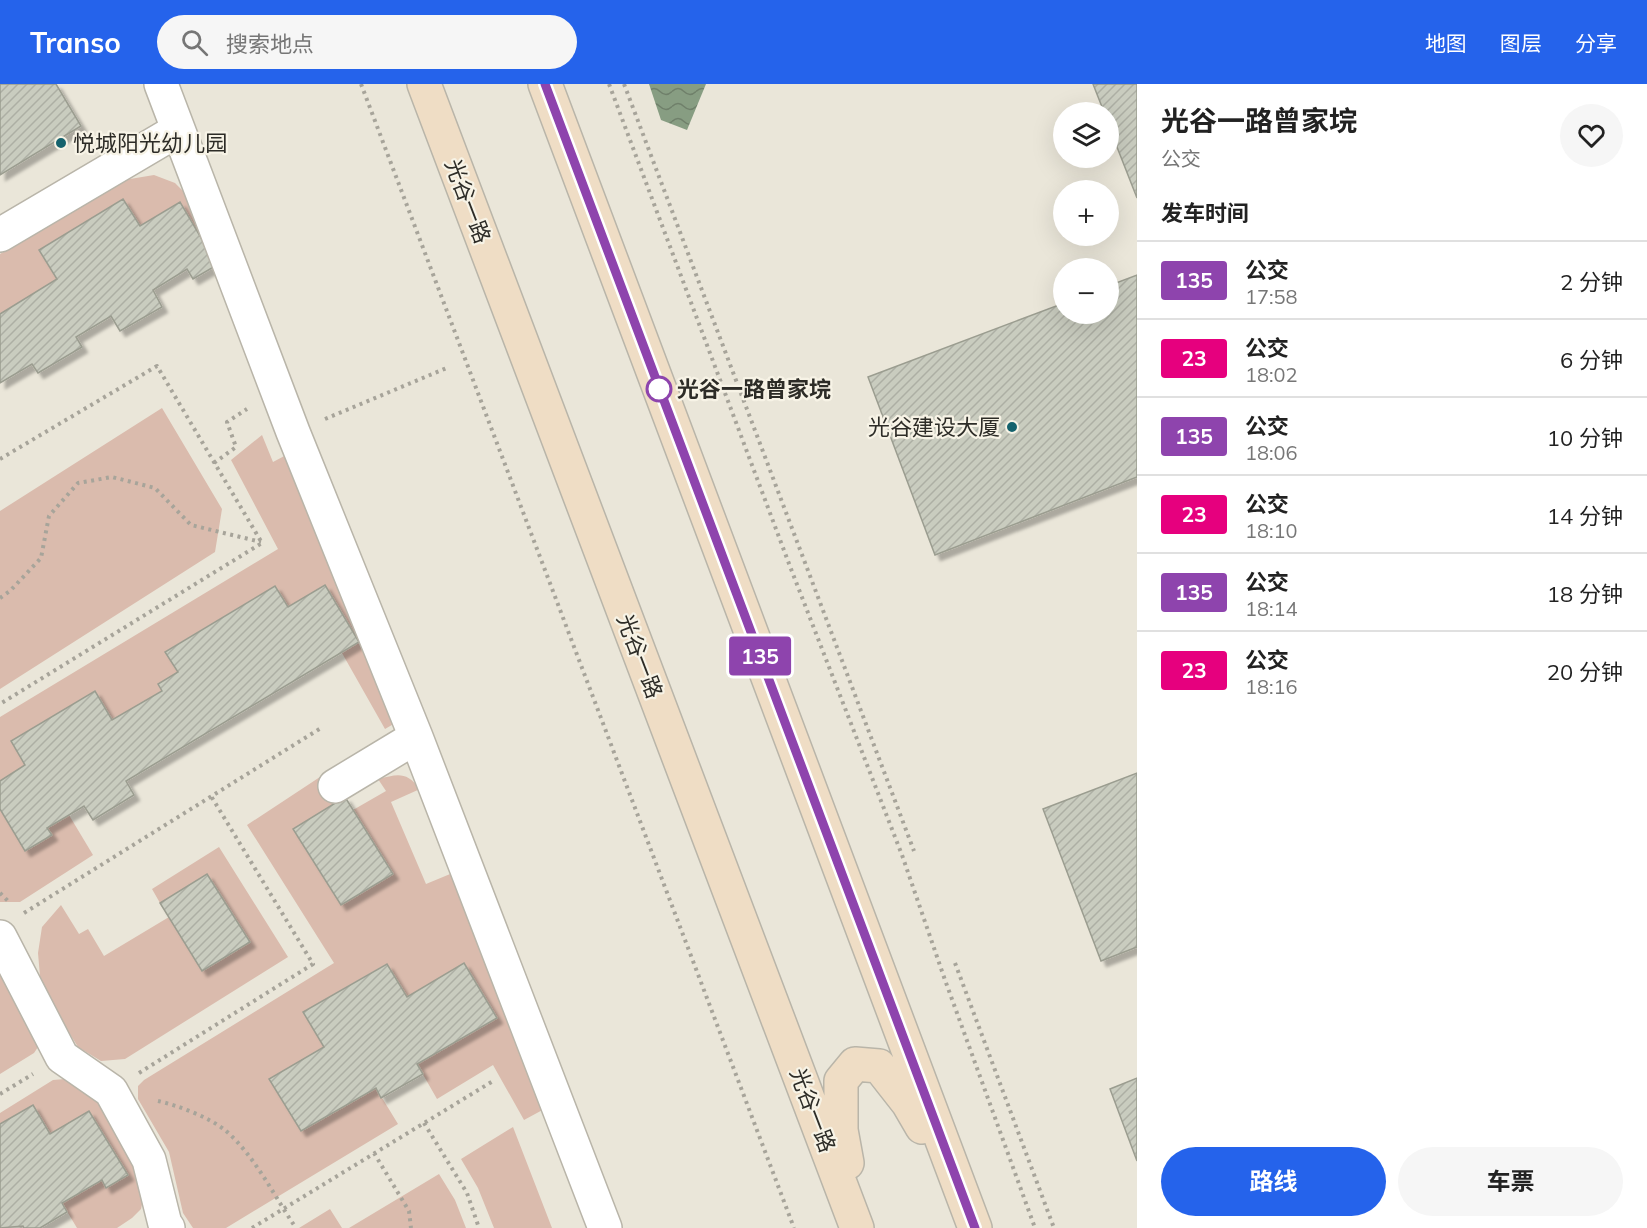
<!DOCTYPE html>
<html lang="zh">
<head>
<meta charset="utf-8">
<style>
	body { margin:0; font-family:Mulish,"Noto Sans SC",sans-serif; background:#f6f6f6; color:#222; height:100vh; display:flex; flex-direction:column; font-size:22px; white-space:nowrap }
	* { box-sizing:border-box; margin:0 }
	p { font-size:20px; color:#767676 }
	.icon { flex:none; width:33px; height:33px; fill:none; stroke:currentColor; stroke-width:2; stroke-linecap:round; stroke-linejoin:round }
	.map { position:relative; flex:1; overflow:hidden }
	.details { display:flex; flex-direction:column; background:#fff; width:510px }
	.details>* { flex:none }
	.badge { padding:0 12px; border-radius:4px; font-size:21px; line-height:39px }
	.buttons { position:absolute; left:1053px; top:18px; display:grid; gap:12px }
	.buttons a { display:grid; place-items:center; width:66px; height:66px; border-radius:50%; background:#fff; box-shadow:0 6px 24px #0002; font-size:30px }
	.map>.badge { position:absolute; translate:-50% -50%; box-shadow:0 0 0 3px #fff }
	h2 { padding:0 24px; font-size:22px; line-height:54px }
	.round { display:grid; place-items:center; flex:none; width:63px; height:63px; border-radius:32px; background:#f6f6f6 }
	.summary { display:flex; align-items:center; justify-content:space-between; height:102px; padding:0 24px }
	h1 { font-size:28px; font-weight:700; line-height:45px }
	.cta { display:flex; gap:12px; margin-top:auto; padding:12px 24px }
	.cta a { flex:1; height:69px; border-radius:36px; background:#2563eb; color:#fff; font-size:24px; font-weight:700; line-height:69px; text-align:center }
	.cta a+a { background:#f6f6f6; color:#222 }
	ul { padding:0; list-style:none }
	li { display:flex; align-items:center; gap:18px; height:78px; padding:0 24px; border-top:2px solid #e0e0e0 }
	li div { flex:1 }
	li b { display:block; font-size:22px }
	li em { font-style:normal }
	li .badge { min-width:66px; font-weight:700; text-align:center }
	header { display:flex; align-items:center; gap:36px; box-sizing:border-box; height:84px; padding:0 30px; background:#2563eb; color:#fff }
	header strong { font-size:28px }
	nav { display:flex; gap:33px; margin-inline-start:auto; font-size:21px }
	.search { width:420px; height:54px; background:#f6f6f6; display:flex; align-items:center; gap:15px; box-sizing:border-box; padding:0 21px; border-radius:33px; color:#767676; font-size:22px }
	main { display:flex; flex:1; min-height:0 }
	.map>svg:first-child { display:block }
	.grass { fill:#dabbad }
	.water { fill:url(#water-waves) }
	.building { fill:url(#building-hatch); stroke:#9b9d90; stroke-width:1.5; filter:url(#shadow) }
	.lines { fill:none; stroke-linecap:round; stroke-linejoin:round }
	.street-casing { stroke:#b9b5a9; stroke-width:36 }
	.secondary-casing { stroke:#b9b5a9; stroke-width:36 }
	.path { stroke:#a7a49a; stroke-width:4; stroke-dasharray:3 4.5; stroke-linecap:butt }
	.street { stroke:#fff; stroke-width:33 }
	.secondary { stroke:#efddc5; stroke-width:33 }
	.line-casing { stroke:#fff; stroke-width:14 }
	.line { stroke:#8e44ad; stroke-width:9 }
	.poi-dot { fill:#15626d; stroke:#f7f3e6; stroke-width:2 }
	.stop-dot { fill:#fff; stroke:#8e44ad; stroke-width:3 }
	.labels { text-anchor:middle; stroke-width:4.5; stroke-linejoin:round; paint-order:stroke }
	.poi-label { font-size:22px; fill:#2d2c27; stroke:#f7f3e6; text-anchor:start }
	.street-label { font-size:22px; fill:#2d2c27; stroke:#f7f3e6 }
	.stop-label { font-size:22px; font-weight:bold; fill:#2d2c27; stroke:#f7f3e6; text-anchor:start }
</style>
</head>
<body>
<header>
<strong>Transo</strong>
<div class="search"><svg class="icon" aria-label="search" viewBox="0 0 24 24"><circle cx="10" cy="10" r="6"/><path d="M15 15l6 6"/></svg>搜索地点</div>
<nav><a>地图</a><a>图层</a><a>分享</a></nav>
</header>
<main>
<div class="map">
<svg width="1137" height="1144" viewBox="0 0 1137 1144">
	<defs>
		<pattern id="water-waves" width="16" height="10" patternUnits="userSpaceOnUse" patternTransform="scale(1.5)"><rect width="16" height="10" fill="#879d82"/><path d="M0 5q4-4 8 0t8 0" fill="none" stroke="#6f806a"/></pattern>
		<pattern id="building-hatch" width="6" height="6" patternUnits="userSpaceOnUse" patternTransform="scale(1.5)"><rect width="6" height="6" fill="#c9ccbf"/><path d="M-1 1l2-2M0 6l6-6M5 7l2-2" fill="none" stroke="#adafa4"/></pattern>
		<filter id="shadow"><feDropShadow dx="5.5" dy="5.5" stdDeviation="1.5" flood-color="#0004"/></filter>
	</defs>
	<rect width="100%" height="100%" fill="#eae6d9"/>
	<path class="grass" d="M154,91L175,99L190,114L217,181L180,119L140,142L123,115L39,166L57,195L0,230V170L118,97Z
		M162,324L222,425L215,468L0,605V427Z
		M262,351L273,378L290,369L397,638L385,645L342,569L359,558L325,502L288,523L275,502L166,567L178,588L159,600L162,607L112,636L95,608L11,657L25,681L0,697V633L278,465L231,376Z
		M326,689L345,713L293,745L341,821L392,790L353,726L386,707L378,695C398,690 406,687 420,705L391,718L426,800L455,788L548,1023L524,1036L493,981L437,1015L417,980L497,934L464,879L407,913L386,880L303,928L324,963L269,995L301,1047L376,1004L398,1040L226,1144H193L183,1129L169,1068L138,1015V1002L144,996L334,879L247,741Z
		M0,725L25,767L51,751L47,744L69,731L93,771L20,818H0Z
		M219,763L288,873L125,975L101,977L78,963L41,904L38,869L42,843L61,821L79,850L88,845L104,872L169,833L250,858L207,790L160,819L152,805Z
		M0,879L40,960L34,969L0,990Z
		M65,995L87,1006L96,1015L137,1081L143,1116L141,1125L132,1134L117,1144H77L62,1119L102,1096L106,1104L127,1091L89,1028L50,1050L32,1022L0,1040V1029L53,996Z
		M513,1043L552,1144H494L478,1104L461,1075Z
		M439,1090L455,1116L466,1144H349Z
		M330,1125L342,1144H299Z"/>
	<path class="water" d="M649,0H706L687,46L661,36Z"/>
	<path class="building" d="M0,0H56L81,42L0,91Z
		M1093,0H1137V114L1108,40V28H1104Z
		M123,115L140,142L180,118L217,181L193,195L187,185L153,206L162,223L120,247L111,232L76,253L82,263L38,289L32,280L0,299V230L57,195L39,166Z
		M1137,191V393L935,471L868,293L1064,219V230H1108V202Z
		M325,501L359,558L126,697L134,711L93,736L84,722L47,744L52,751L25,767L0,725V697L25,681L11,657L95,607L112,636L162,607L158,600L178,588L165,568L275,502L288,523Z
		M1137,689V863L1101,877L1043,725Z
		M345,713L393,790L341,821L293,745Z
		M207,790L250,858L202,887L160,819Z
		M464,879L497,934L417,980L423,990L381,1014L376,1004L301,1047L269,995L324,963L303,928L387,880L407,913Z
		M1137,994V1077L1110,1005Z
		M33,1021L50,1050L89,1027L128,1091L106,1104L102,1096L62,1119L67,1128L40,1144H24L23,1142L0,1144V1040Z"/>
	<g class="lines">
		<defs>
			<path id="street" d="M161,0L293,348L416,653L605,1144
				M0,151L178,46
				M335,702L416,653
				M0,853L62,973L111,1007L149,1076L165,1140L168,1144"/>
			<path id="secondary" d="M424,0L857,1144
				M545,0L975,1144
				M847,1079L841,1046V997L855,980L879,982L908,1019L922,1043"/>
		</defs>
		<use href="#street" class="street-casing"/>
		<use href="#secondary" class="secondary-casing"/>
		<path class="path" d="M361,0L794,1144
			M609,0L791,485L902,771L945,896L1035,1144
			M624,0L914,767
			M325,335L449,283
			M0,375L157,282L262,459L0,620
			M214,379L236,363L227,338L247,325
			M0,514L10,507L41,474L49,432L78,399L112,393L155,404L191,441L261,458
			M0,809L10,819
			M24,829L321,644
			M955,879L1054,1144
			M139,989L313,880L211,712
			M0,1010L33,990
			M158,1017C177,1021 211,1034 226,1047C255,1072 274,1112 296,1144
			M424,1039L467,1109L479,1144
			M374,1069L409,1127L411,1144
			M252,1144L493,997"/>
		<use href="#street" class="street"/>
		<use href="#secondary" class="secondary"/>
	</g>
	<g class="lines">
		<defs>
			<path id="line" d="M545,0L975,1144"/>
		</defs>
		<use href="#line" class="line-casing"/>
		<use href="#line" class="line"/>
	</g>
	<g class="poi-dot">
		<circle cx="61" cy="59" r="6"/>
		<circle cx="1012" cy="343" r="6"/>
	</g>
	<circle class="stop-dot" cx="659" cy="305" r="12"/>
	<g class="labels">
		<g class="poi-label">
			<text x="73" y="67">悦城阳光幼儿园</text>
			<text x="1000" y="351" text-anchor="end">光谷建设大厦</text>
		</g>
		<g class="street-label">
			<text transform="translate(468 117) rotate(69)" y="8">光谷一路</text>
			<text transform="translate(640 572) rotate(69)" y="8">光谷一路</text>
			<text transform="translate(813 1026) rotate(69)" y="8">光谷一路</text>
		</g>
		<g class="stop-label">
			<text x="677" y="313">光谷一路曾家垸</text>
		</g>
	</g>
</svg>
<div class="buttons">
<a><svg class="icon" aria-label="layers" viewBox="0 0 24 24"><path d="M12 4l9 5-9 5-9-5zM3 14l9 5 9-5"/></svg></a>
<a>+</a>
<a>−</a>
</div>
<b class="badge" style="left:760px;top:572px;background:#8e44ad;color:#fff">135</b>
</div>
<section class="details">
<div class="summary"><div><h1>光谷一路曾家垸</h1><p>公交</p></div><a class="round"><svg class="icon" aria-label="heart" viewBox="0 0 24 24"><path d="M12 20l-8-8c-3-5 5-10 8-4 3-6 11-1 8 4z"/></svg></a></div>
<h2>发车时间</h2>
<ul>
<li><span class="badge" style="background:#8e44ad;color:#fff">135</span><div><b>公交</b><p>17:58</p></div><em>2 分钟</em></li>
<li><span class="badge" style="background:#e6007e;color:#fff">23</span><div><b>公交</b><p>18:02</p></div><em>6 分钟</em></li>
<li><span class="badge" style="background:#8e44ad;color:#fff">135</span><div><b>公交</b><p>18:06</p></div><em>10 分钟</em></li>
<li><span class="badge" style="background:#e6007e;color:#fff">23</span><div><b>公交</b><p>18:10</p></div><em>14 分钟</em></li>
<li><span class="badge" style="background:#8e44ad;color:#fff">135</span><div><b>公交</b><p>18:14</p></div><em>18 分钟</em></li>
<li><span class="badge" style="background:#e6007e;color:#fff">23</span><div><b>公交</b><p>18:16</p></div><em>20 分钟</em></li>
</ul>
<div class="cta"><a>路线</a><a>车票</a></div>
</section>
</main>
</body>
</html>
